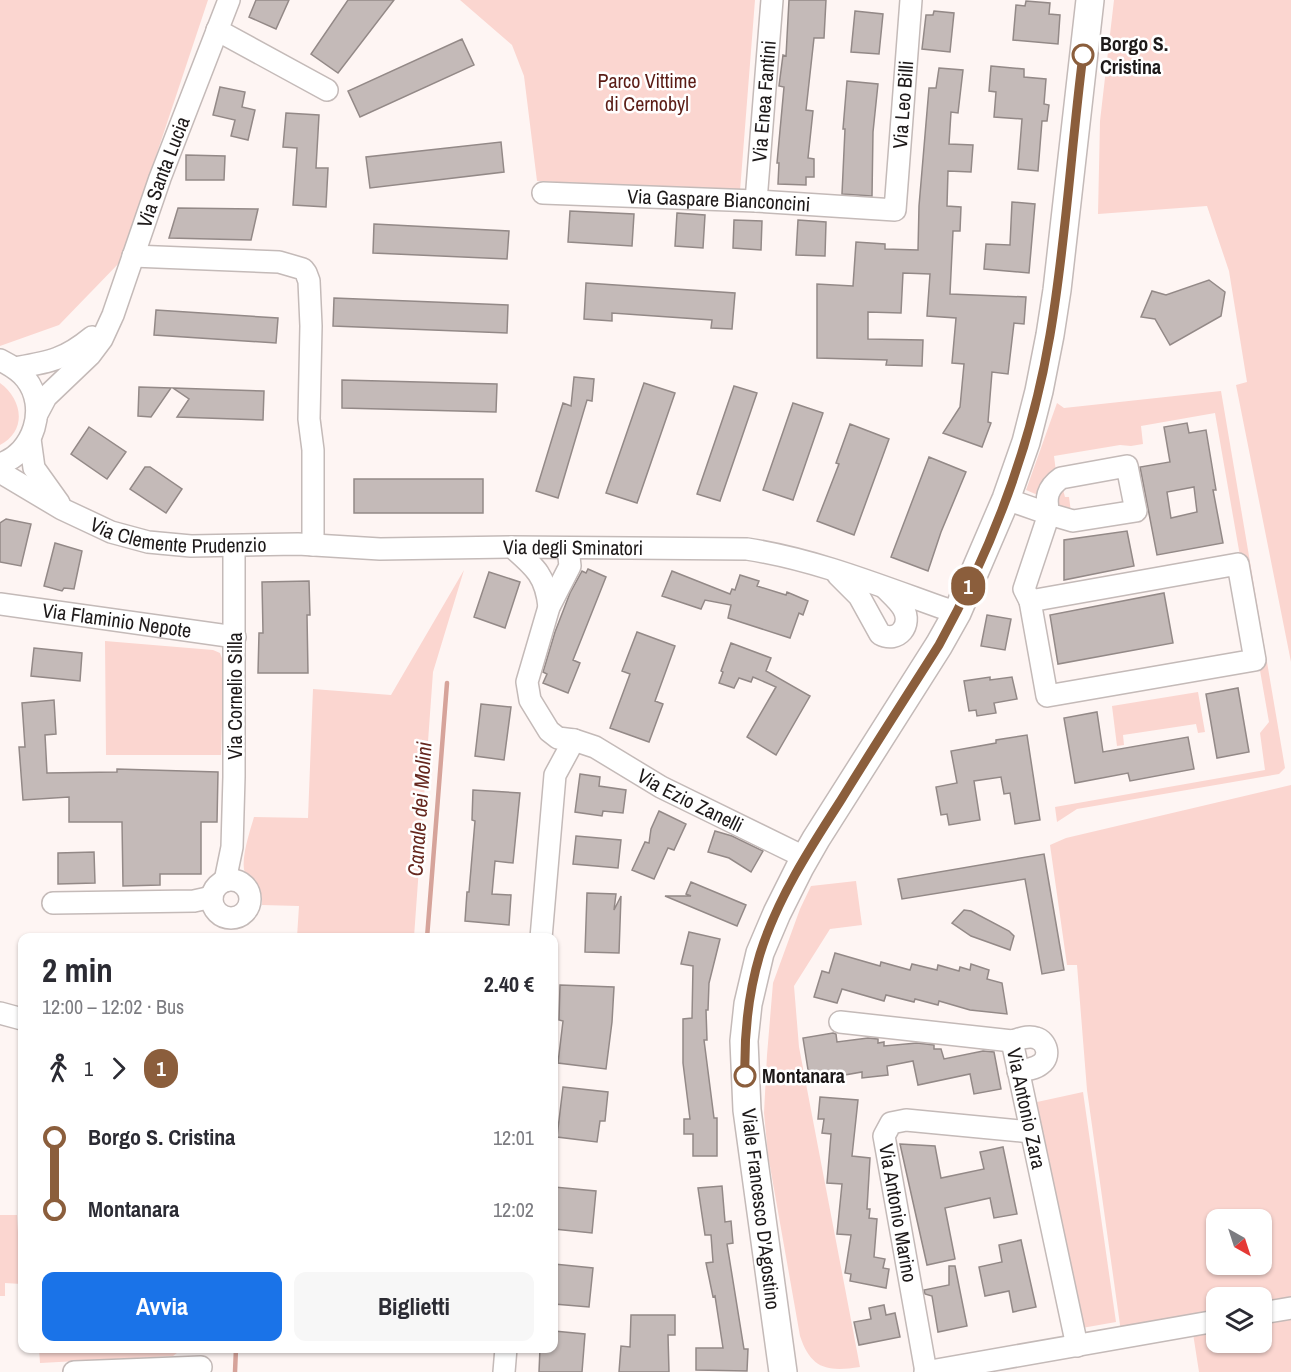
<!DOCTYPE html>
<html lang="it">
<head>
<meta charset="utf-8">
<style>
	body { margin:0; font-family:"Archivo Narrow",sans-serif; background:#f7f7f7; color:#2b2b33; height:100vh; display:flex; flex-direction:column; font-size:22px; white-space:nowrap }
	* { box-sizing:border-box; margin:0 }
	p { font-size:20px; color:#7c7c81 }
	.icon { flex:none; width:33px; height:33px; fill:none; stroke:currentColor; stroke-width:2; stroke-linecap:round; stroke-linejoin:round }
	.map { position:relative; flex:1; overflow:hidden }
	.panel { position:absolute; left:18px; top:933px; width:540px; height:420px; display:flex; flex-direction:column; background:#fff; border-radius:12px; box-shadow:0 2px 4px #0004 }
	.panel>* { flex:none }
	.badge { padding:0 12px; border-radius:20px; font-size:21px; line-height:39px }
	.needle { width:39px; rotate:141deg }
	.fabs { position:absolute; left:1206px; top:1209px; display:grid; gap:12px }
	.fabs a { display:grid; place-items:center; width:66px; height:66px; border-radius:12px; background:#fff; box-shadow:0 2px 4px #0004; font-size:30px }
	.map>.badge { position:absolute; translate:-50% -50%; box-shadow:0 0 0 3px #fff }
	.legs { display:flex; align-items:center; gap:9px; height:66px; padding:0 24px; font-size:20px }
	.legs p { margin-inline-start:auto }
	.overview { display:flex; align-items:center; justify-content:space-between; height:102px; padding:0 24px }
	h1 { font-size:33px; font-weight:700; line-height:45px }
	.button { display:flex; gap:12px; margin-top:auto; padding:12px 24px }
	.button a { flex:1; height:69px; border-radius:12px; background:#1a73e8; color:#fff; font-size:24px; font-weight:700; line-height:69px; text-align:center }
	.button a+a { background:#f7f7f7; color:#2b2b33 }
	ul { padding:0 24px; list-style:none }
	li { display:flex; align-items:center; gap:21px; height:72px; font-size:22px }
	li i { display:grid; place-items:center; width:9px; height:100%; margin:0 8px; background:currentColor }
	li i::after { content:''; width:15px; height:15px; margin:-8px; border:4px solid; border-radius:50%; background:#fff }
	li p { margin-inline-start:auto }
	li:first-child i { background:linear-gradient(#0000 50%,currentColor 0) }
	li:last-child i { background:linear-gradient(currentColor 50%,#0000 0) }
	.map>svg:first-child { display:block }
	.green { fill:#fbd6d0; fill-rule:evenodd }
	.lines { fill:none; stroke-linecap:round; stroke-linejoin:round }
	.stream { stroke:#d6a39a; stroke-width:4.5 }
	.building { fill:#c4bab8; stroke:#938987; stroke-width:1.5; fill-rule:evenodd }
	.minor-casing { stroke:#c4bab8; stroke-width:24 }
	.major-casing { stroke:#c4bab8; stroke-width:30 }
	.minor { stroke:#fff; stroke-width:21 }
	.major { stroke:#fff; stroke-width:27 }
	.line-1-casing { stroke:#fff; stroke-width:14 }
	.line-1 { stroke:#8b5e3c; stroke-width:9 }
	.stop-1-dot { fill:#fff; stroke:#8b5e3c; stroke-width:3 }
	.labels { text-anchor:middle; stroke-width:5; stroke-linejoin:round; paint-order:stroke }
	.stop-label { font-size:20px; font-weight:bold; fill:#1d1919; stroke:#fff; text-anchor:start }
	.park-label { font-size:20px; fill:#5b1d16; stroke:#fff }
	.street-label { font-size:20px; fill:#1d1919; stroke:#fff }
	.water-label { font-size:21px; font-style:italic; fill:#65271e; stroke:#fff }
</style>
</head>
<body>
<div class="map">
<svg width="1291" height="1372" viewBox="0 0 1291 1372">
	<rect width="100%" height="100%" fill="#fef5f3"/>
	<path class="green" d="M0,0H208L121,261L59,325L0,346Z
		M460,0H755L740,191L537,181L524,76L512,45Z
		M1114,0H1291V662L1236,385L1247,382L1229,271L1207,206L1098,214L1100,121Z
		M0,383C22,399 28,430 0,445Z
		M1221,391L1285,768L1279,774L1077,809L1057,822L1055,807L1265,770L1260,733L1269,722L1215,413L1141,426L1143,444L1131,446L1120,445L1054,456L1056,472L1040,496L1026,490L1057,403L1064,408Z
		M1062,486L1065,497H1069L1071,512C1054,506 1056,501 1062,486Z
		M464,570L433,672L414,937H297L299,906L262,905C263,884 251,887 245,873C240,860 250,831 254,817L308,818L313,689L391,695Z
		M105,641L213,650L220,653L224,664L221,755H106Z
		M1198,692L1205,732L1198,733L1196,724L1123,735L1124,745L1117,746L1112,706Z
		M1291,785V1372H1199L1192,1327L1122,1339L1087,1090L1077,965H1067L1050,845L1066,838ZM1216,1220H1262V1264H1216ZM1216,1298H1262V1342H1216Z
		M856,881L862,925L830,929L794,986L799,1047L860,1367C827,1372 811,1369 800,1336L768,1155L764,1113L767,1055L773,983L800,909L811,886Z
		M1083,1092L1116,1322L1082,1328L1037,1102Z
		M0,1215H17L21,1284L5,1283V1296H0Z
		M39,1349V1348L182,1349L173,1356L40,1363Z"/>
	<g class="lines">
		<path class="stream" d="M427,938L447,683
			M235,1372L236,1348"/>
	</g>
	<path class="building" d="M256,0H289L276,29L249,17Z
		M348,0H394L338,73L311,54Z
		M789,0H826L824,38H814L806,110L813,111L808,158L814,159V177H806V185L778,184L779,163H777L784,87L779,86L783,55L786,56Z
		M1026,1L1050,3L1049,14L1060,15L1058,44L1013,40L1016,5L1025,6Z
		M855,11L883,14L879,54L851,52Z
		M934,11L954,13L950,52L922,49L926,15H933Z
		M462,39L474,65L360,117L348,91Z
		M991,66L1024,69V77L1046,79L1044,104L1049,105L1047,121H1042L1038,171L1018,169L1022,119L994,117L996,92L989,91Z
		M939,68L963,70L958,113L951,112L949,144L973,145L971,172L948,171L947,206L961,207L960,231H953L950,294L1026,297L1024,324L1014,323L1008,374L992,372L988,422L991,423L982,447L943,433L960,407L964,364L952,363L956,318L927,316L930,274L903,273L901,313L868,312V339L923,340L922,366L886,365L887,360L817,358V284L853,286L856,242L885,244V249L918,250L919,206L929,88H936Z
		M847,81L878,84L873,132L872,196L842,194L845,129H843Z
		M220,87L245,92L242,107L255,110L248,140L231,136L235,120L213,115Z
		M286,113L319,115L316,168H328L326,207L293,205L297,148L283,147Z
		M501,142L504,172L370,188L366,157Z
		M186,155L225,156L224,180H186Z
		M1012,202L1035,204L1029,273L984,269L986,244L1010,245Z
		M178,208L258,209L251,240L169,238Z
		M570,211L634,214L632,246L568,242Z
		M677,213L705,215L703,248L675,246Z
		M734,220L762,221L761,250L733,248Z
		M798,220L826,222L825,256L796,255Z
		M374,224L509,231L507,259L373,253Z
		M1209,280L1225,292L1221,316L1170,345L1155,319L1141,317L1152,291L1166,295Z
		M586,283L735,293L732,329L711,328L712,320L612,313V321L584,319Z
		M334,298L508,305L507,333L333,326Z
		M156,310L278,318L276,343L154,335Z
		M574,377L594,379L592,401L587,400L558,498L536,491L563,403L571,406Z
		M342,380L497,384L496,412L342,408Z
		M644,383L675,393L637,503L606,493Z
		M734,386L757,393L720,501L697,494Z
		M139,387L171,388L151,417L138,416Z
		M173,388L264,391L263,420L177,417L189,399Z
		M793,403L823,413L793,500L763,490Z
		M1187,423L1189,433L1206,430L1216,490H1213L1223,543L1157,555L1140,467L1170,462L1164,427ZM1194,487L1197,512L1171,518L1167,492Z
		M850,424L889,439L854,535L817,521L839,464L836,463Z
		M89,427L126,452L107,479L71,454Z
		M929,457L966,472L941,532L928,571L891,557Z
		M145,467H150L182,489L166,513L130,489Z
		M354,479H483V513H354Z
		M6,519L31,524L21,566L0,562V523Z
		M1127,531L1134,566L1064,580V540Z
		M55,543L82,551L74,589L64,588L62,591L44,586Z
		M588,569L606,577L573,660L580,663L568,693L543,683L547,674L543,672L555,632L570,593L582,571L586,573Z
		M672,571L730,594L732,589L735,590L740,575L759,581L757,586L786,595L787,592L808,601L803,615L799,613L790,638L728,618L731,605L705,600L701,609L662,596Z
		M489,572L520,582L505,628L474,617Z
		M309,581L310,615H307L308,673H258L259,633H263L262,582Z
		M1164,593L1173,643L1058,664L1050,615Z
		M987,615L1011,619L1005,650L981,646Z
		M637,632L675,646L655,701L663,704L649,742L610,728L630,674L622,671Z
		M731,643L771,658L766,671L810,696L776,755L747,737L776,687L753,677L751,682L739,678L734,688L719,683L723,672L721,671Z
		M34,648L82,653L80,681L31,676Z
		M990,677V680L1012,677L1017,699L994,703L996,713L977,716L976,710L969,711L964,681Z
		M1238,688L1249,752L1217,758L1206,694Z
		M54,700L56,734L45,735L47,773L117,772V769L218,772L217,822H201V874H160V885L123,886L122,822H69V797L23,800L19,747H25L22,703Z
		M481,704L511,707L504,760L475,756Z
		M1097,712L1103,752L1188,737L1194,769L1130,781L1128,773L1075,783L1064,718Z
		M1027,735L1040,820L1015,824L1010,793L1004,794L1001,777L974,781L980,820L949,825L947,814L941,815L936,787L957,783L951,751L996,743V740Z
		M580,774L600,777L599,786L626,790L623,813L603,811L602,816L575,812Z
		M473,790L520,793L513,863L495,861L492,894L511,895L509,925L465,921L467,892H469L475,821L472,820Z
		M659,811L686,824L674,850L668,848L654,879L632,870L645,842L649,843L651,829Z
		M715,831L732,836L763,851L751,872L729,858L708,852Z
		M576,836L621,840L618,868L573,864Z
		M94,852L95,883L58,884V853Z
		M1044,854L1064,970L1042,974L1025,879L902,899L898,879Z
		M691,882L746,905L737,926L665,896H691L686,894Z
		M587,893L616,894L614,910L621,896L619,953L585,952Z
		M964,910L971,911L1009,931L1014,936L1010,950L971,936L952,923Z
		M689,932L720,939L709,983L708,1010H706L707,1040H704L714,1118H717V1156H693V1134H684V1119H690L683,1063V1019L692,1018L693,966L681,964Z
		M835,953L880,966L881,962L910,970L912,964L937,970L938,965L959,971L960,967L970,970L971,964L989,970L987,979L1002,983L1007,1014L970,1010L939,1001L938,1005L915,999L914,1002L886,995L884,1001L842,989L837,1003L814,997L822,971L829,973Z
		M560,985L614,987L612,1022L606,1069L558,1063L563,1021L559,1020Z
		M833,1033L836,1034L837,1042L868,1038L878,1039V1043L884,1042V1046L917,1043L934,1045V1049H941L944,1059L983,1051L994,1052L1001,1089L974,1094L970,1074L918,1085L913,1061L887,1066L888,1075L862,1078V1072L822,1079L823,1074L809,1076L803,1038Z
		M563,1087L608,1092L605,1121H600L597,1142L557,1137Z
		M820,1097L858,1100L852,1156L870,1158L867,1209H870L869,1218L877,1219L874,1257L885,1259L883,1268L889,1269L886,1288L850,1281L851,1274L845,1273L851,1235L837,1234L842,1184L827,1183L831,1134L822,1133L824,1119H818Z
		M900,1144L935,1146L941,1178L984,1169L980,1152L1003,1147L1017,1214L994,1218L990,1198L945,1208L955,1259L927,1265Z
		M722,1186L725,1222L731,1221L733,1243L727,1244L744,1349H748L747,1371L696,1370V1348H723L715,1296L713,1297L706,1263L713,1262L711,1235H705L698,1188Z
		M554,1187L596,1191L592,1233L554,1229Z
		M1021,1240L1036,1307L1013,1312L1009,1291L985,1296L979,1267L1002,1262L999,1245Z
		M554,1264L593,1268L589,1307L554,1304Z
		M949,1266H955L967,1326L938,1332L932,1296L925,1294L924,1290L949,1285Z
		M884,1305L886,1315L895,1313L900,1337L859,1345L854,1322L871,1319L869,1308Z
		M631,1315H675V1335H668L669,1372H619L621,1346L630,1347Z
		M554,1331L585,1334L582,1372H539L540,1348H554Z"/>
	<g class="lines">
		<defs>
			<g id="minor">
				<path d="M217,30L327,90"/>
				<path id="s1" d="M543,193L756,201L895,210L911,0"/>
				<path id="s2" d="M756,201L772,0"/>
				<path d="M133,256L279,262L303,269L306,273L309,281L311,326L309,419L313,450V545"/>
				<path d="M0,360C10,365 19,370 26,379C48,407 34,453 0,464"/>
				<path d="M15,368C49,362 64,360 92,337"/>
				<path id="s3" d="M37,414L46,397L90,355L102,339L113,315L160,178L229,0"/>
				<path d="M30,439L34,468L59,503"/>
				<path d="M1127,466L1136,511L1073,521L1049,514C1045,498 1047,488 1061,478Z"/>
				<path id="s4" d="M0,472L62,509L111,532L148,542L191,546L298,544L380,549L512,547L747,549C819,560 888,589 957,613"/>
				<path d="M1006,499L1049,514L1024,589L1030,601"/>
				<path d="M512,547C535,567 546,576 549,607"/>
				<path id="s5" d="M568,548L570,566L549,607L527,682L530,700L549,731L558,738L574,740L595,747L661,787L806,858"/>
				<path d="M1238,564L1255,660L1047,696L1030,601Z"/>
				<path d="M838,575L859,596L880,634C898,644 913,625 903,608C899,601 892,595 886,589"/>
				<path id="s6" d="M0,604L235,637"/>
				<circle cx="231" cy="899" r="19"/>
				<path d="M225,881L232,847L234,777V546"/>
				<path d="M53,903L194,901L212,897"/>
				<path d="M541,938L555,775L574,740"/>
				<path d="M0,1013L22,1019"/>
				<path d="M840,1022L1012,1041C1020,1039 1028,1035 1036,1038C1047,1041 1051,1057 1041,1064C1035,1069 1026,1070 1018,1071"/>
				<path id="s7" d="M1012,1041L1077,1346"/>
				<path d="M1262,1313L1291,1308"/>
				<path d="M74,1372L201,1367"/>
				<path d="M504,1372L506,1348"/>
				<path d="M925,1372L1216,1321"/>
				<path d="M926,1372L884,1136L891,1123L906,1120L1031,1132"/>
			</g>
			<path id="major" d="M783,1372L747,1110L744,1041L748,1004L760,953L777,913L800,867L816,839L939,645L957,613L1006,499L1026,442L1039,391L1050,335L1057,290L1090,0"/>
		</defs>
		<use href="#minor" class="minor-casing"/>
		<use href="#major" class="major-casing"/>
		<use href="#minor" class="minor"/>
		<use href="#major" class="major"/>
	</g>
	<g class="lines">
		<defs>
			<path id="line-1" d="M745,1076C744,1034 748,994 760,954C777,899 810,848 841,800C873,748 906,697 939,645C992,549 1032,443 1050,335C1066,242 1071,148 1083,55"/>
		</defs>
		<use href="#line-1" class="line-1-casing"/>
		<use href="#line-1" class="line-1"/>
	</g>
	<g class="stop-1-dot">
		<circle cx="1083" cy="55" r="10"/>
		<circle cx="745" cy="1076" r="10"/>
	</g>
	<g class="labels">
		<g class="stop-label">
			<text x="1100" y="51">Borgo S.<tspan x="1100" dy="23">Cristina</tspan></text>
			<text x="762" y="1083">Montanara</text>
		</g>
		<g class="park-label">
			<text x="647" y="88">Parco Vittime<tspan x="647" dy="23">di Cernobyl</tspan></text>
		</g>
		<g class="street-label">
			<text dy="7" stroke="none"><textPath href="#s2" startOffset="100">Via Enea Fantini</textPath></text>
			<text dy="7" stroke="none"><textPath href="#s1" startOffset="458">Via Leo Billi</textPath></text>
			<text dy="7" stroke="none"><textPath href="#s3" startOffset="278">Via Santa Lucia</textPath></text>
			<text dy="7" stroke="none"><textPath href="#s1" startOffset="176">Via Gaspare Bianconcini</textPath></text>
			<text dy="7" stroke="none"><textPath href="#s4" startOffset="194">Via Clemente Prudenzio</textPath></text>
			<text dy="7" stroke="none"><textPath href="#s4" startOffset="590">Via degli Sminatori</textPath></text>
			<text dy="7" stroke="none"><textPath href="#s6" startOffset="118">Via Flaminio Nepote</textPath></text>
			<text transform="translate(235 696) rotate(-90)" y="7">Via Cornelio Silla</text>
			<text dy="7" stroke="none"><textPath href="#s5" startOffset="356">Via Ezio Zanelli</textPath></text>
			<text dy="7" stroke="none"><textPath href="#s7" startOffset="69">Via Antonio Zara</textPath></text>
			<text transform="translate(761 1209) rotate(83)" y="7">Viale Francesco D'Agostino</text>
			<text transform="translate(898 1213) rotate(80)" y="7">Via Antonio Marino</text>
		</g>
		<g class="water-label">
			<text transform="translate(420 809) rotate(-86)" y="7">Canale dei Molini</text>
		</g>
	</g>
</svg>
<div class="fabs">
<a><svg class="needle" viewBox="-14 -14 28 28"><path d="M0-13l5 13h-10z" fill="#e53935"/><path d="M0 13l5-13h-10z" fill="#7c7c81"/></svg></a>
<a><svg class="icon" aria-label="layers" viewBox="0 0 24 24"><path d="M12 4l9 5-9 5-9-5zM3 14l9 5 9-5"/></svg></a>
</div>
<b class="badge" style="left:968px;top:586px;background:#8b5e3c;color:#fff">1</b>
<section class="panel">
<div class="overview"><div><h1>2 min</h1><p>12:00 – 12:02 · Bus</p></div><b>2.40 €</b></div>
<div class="legs"><svg class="icon" aria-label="walk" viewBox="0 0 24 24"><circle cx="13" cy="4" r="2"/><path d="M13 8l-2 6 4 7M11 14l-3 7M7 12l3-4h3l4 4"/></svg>1<svg class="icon" aria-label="forward" viewBox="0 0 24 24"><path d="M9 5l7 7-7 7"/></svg><b class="badge" style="background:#8b5e3c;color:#fff">1</b></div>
<ul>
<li><i style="color:#8b5e3c"></i><b>Borgo S. Cristina</b><p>12:01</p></li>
<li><i style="color:#8b5e3c"></i><b>Montanara</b><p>12:02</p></li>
</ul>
<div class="button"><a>Avvia</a><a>Biglietti</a></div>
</section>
</div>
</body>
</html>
